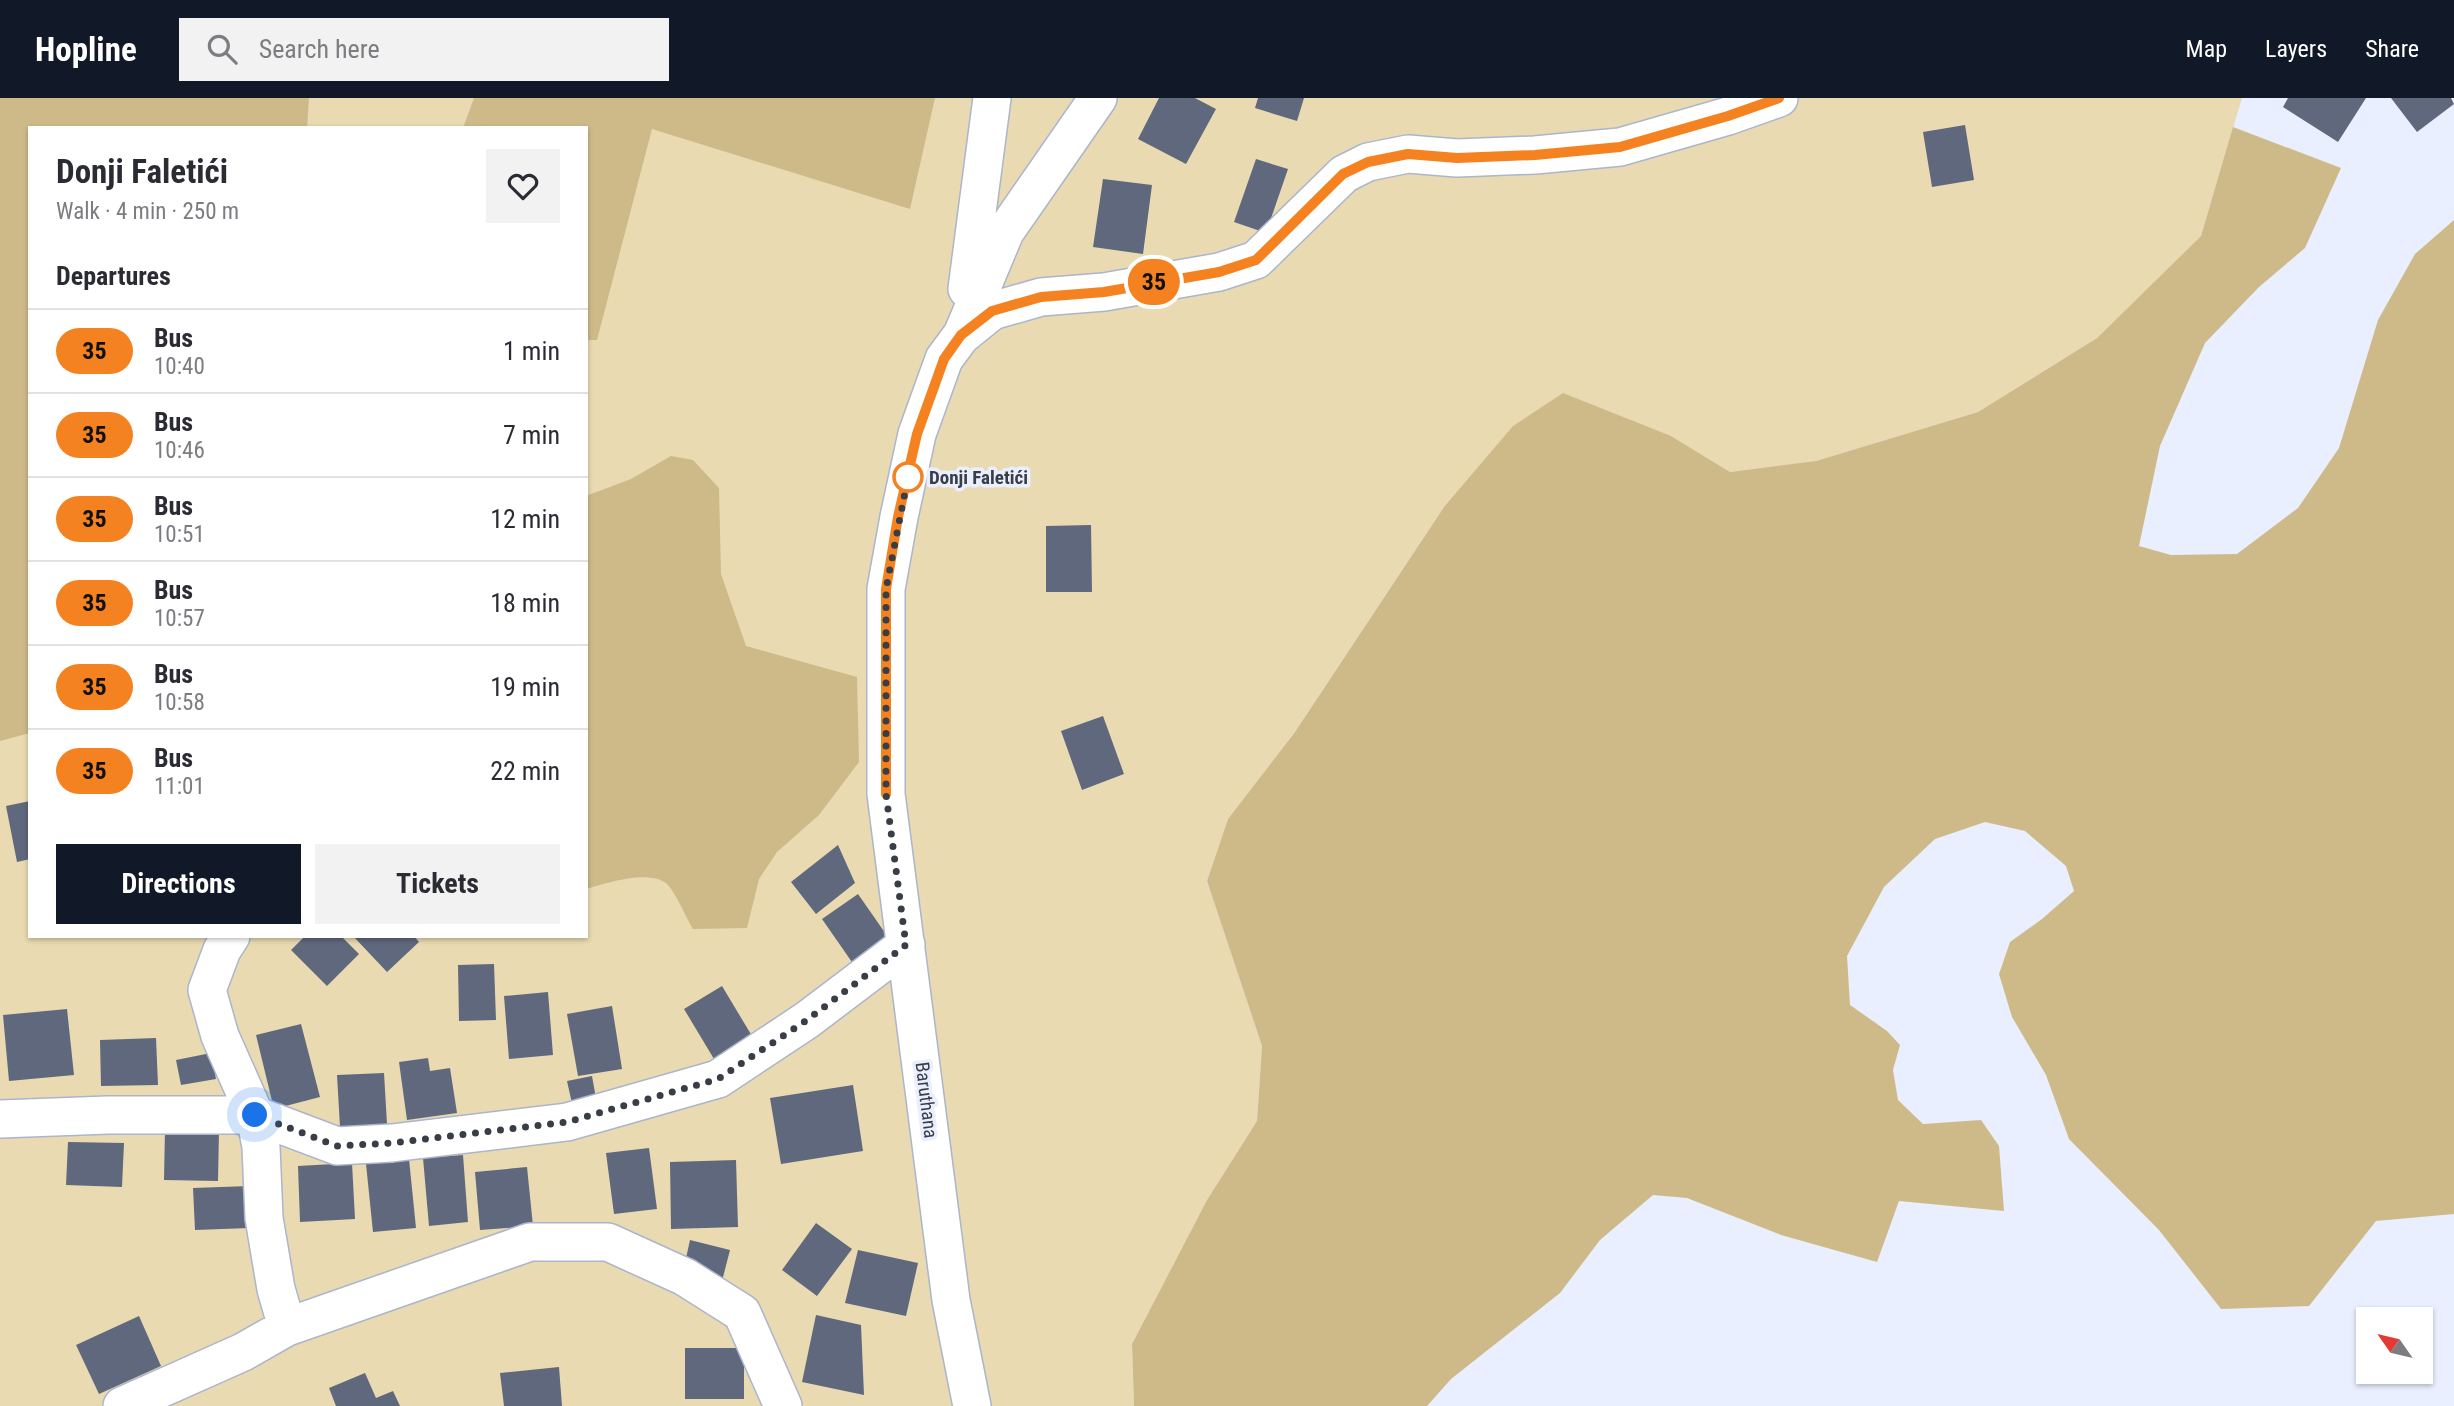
<!DOCTYPE html>
<html lang="en">
<head>
<meta charset="utf-8">
<style>
	body { margin:0; font-family:"Roboto Condensed",sans-serif; background:#f2f2f3; color:#2b2b33; height:100vh; display:flex; flex-direction:column; font-size:26px; white-space:nowrap }
	* { box-sizing:border-box; margin:0 }
	p { font-size:23px; color:#7c7c81 }
	.icon { flex:none; width:38px; height:38px; fill:none; stroke:currentColor; stroke-width:2; stroke-linecap:round; stroke-linejoin:round }
	.map { position:relative; flex:1; overflow:hidden }
	.sheet { position:absolute; left:28px; top:28px; width:560px; height:812px; display:flex; flex-direction:column; background:#fff; border-radius:0px; box-shadow:0 2px 5px #0004 }
	.sheet>* { flex:none }
	.badge { padding:0 14px; border-radius:23px; font-size:24px; line-height:46px }
	.needle { width:46px; rotate:304deg }
	.fabs { position:absolute; left:2356px; top:1209px; display:grid; gap:14px }
	.fabs a { display:grid; place-items:center; width:77px; height:77px; border-radius:0px; background:#fff; box-shadow:0 2px 5px #0004; font-size:35px }
	.you { position:absolute; width:35px; height:35px; margin:-18px; border:5px solid #fff; border-radius:50%; background:#1a73e8; box-shadow:0 0 0 10px #1a73e833 }
	.map>.badge { position:absolute; translate:-50% -50%; box-shadow:0 0 0 4px #fff }
	h2 { padding:0 28px; font-size:26px; line-height:63px }
	.round { display:grid; place-items:center; flex:none; width:74px; height:74px; border-radius:0px; background:#f2f2f3 }
	.overview { display:flex; align-items:center; justify-content:space-between; height:119px; padding:0 28px }
	h1 { font-size:33px; font-weight:700; line-height:52px }
	.cta { display:flex; gap:14px; margin-top:auto; padding:14px 28px }
	.cta a { flex:1; height:80px; border-radius:0px; background:#111827; color:#fff; font-size:28px; font-weight:700; line-height:80px; text-align:center }
	.cta a+a { background:#f2f2f3; color:#2b2b33 }
	ul { padding:0; list-style:none }
	li { display:flex; align-items:center; gap:21px; height:84px; padding:0 28px; border-top:2px solid #e1e1e2 }
	li div { flex:1 }
	li b { display:block; font-size:26px }
	li em { font-style:normal }
	li .badge { min-width:77px; font-weight:700; text-align:center }
	header { display:flex; align-items:center; gap:42px; box-sizing:border-box; height:98px; padding:0 35px; background:#111827; color:#fff }
	header strong { font-size:33px }
	nav { display:flex; gap:38px; margin-inline-start:auto; font-size:24px }
	.search { width:490px; height:63px; background:#f2f2f3; display:flex; align-items:center; gap:18px; box-sizing:border-box; padding:0 24px; border-radius:0px; color:#7c7c81; font-size:26px }
	.map>svg:first-child { display:block }
	.green { fill:#e9dab1; fill-rule:evenodd }
	.forest { fill:#ceba89 }
	.building { fill:#5f687d }
	.lines { fill:none; stroke-linecap:round; stroke-linejoin:round }
	.minor-casing { stroke:#abb5cb; stroke-width:40 }
	.minor { stroke:#fff; stroke-width:37 }
	.line-casing { stroke:#fff; stroke-width:16 }
	.line { stroke:#f58220; stroke-width:10 }
	.walk { stroke:#393d46; stroke-width:7; stroke-dasharray:0 12.6 }
	.stop-dot { fill:#fff; stroke:#f58220; stroke-width:3.5 }
	.labels { text-anchor:middle; stroke-width:7; stroke-linejoin:round; paint-order:stroke }
	.stop-label { font-size:19px; font-weight:bold; fill:#393d46; stroke:#e9effe; text-anchor:start }
	.street-label { font-size:19px; fill:#393d46; stroke:#e9effe }
</style>
</head>
<body>
<header>
<strong>Hopline</strong>
<div class="search"><svg class="icon" aria-label="search" viewBox="0 0 24 24"><circle cx="10" cy="10" r="6"/><path d="M15 15l6 6"/></svg>Search here</div>
<nav><a>Map</a><a>Layers</a><a>Share</a></nav>
</header>
<div class="map">
<svg width="2454" height="1308" viewBox="0 0 2454 1308">
	<rect width="100%" height="100%" fill="#e9effe"/>
	<path class="green" d="M0,0H2242L2201,138L2097,240L1978,314L1816,363L1730,374L1671,338L1444,409L1295,634L1228,721L1207,783L1262,948L1257,1023L1207,1102L1132,1246L1134,1308H0ZM30,30H586V838H30Z"/>
	<path class="forest" d="M0,0H309L307,30H30V635L0,643Z
		M474,0H935L910,111L652,31L597,242H586V30H463Z
		M2233,29L2341,70L2305,150L2259,189L2205,245L2160,348L2139,448L2171,457L2237,456L2298,410L2339,350L2378,222L2415,156L2454,122V1116L2376,1123L2309,1208L2221,1211L2159,1132L2069,1041L2046,977L2012,919L1999,876L2010,844L2042,821L2074,793L2066,768L2025,733L1985,724L1935,741L1884,789L1847,858L1850,907L1887,933L1900,947L1893,972L1898,1002L1923,1026L1981,1022L1999,1048L2004,1113L1899,1103L1877,1164L1781,1137L1687,1100L1653,1097L1600,1142L1560,1195L1451,1281L1427,1308H1134L1132,1246L1207,1102L1257,1023L1262,948L1207,783L1228,721L1295,634L1444,409L1513,328L1563,295L1671,338L1730,374L1816,363L1978,314L2097,240L2201,138Z
		M671,358L693,362L719,390L721,476L746,548L857,579L859,664L819,717L777,754L759,781L747,830L693,831C685,818 678,799 668,787C652,770 606,785 586,791V398L631,381Z"/>
	<path class="building" d="M1159,0H1195L1216,11L1186,66L1138,41Z
		M1258,0H1304L1297,23L1255,10Z
		M2288,0H2366L2338,44L2283,9Z
		M2391,0H2451L2454,6L2417,34Z
		M1965,27L1974,82L1932,89L1923,34Z
		M1256,61L1288,71L1266,135L1234,124Z
		M1103,81L1152,87L1143,156L1093,149Z
		M1091,427L1092,494H1046V428Z
		M1103,618L1124,676L1082,692L1061,633Z
		M30,703V761L17,764L6,708Z
		M838,747L855,785L816,816L791,784Z
		M858,796L890,842L854,867L822,821Z
		M305,838H341L359,856L327,888L291,852Z
		M353,838H414L419,844L387,874Z
		M494,866L496,922L459,923L458,867Z
		M722,888L755,943L717,966L684,911Z
		M548,894L553,957L509,961L504,898Z
		M612,908L622,971L578,978L567,916Z
		M67,911L74,977L9,983L3,917Z
		M301,926L320,999L274,1011L256,937Z
		M156,940L158,987L101,988L100,942Z
		M211,955L216,981L181,987L176,962Z
		M428,960L430,973L450,970L457,1015L407,1022L399,964Z
		M384,975L387,1026L340,1029L337,977Z
		M592,978L597,1006L573,1010L567,983Z
		M853,987L863,1053L781,1066L770,1000Z
		M165,1031L219,1032L218,1083L164,1082Z
		M68,1044L124,1045L122,1089L66,1087Z
		M649,1050L657,1111L614,1116L606,1055Z
		M463,1057L468,1124L429,1128L423,1060Z
		M409,1061L416,1130L373,1134L366,1066Z
		M736,1062L738,1129L671,1131L670,1064Z
		M352,1065L355,1121L300,1124L298,1068Z
		M527,1069L533,1128L480,1132L475,1074Z
		M249,1088L250,1130L195,1132L193,1090Z
		M816,1125L852,1151L817,1198L782,1172Z
		M690,1142L730,1152L722,1183L683,1174Z
		M858,1152L918,1165L906,1218L845,1205Z
		M816,1217L861,1227L864,1297L802,1284Z
		M139,1218L161,1268L99,1296L76,1247Z
		M685,1250H744V1301H685Z
		M559,1269L562,1308H504L500,1275Z
		M365,1275L376,1300L393,1293L400,1308H336L329,1290Z"/>
	<g class="lines">
		<defs>
			<path id="minor" d="M967,191L992,0
				M962,237L1005,134L1098,0
				M231,838L222,852L207,892L220,938L255,1017L261,1049L264,1120L276,1191L287,1229
				M0,1021L108,1017H255L337,1048L392,1045L567,1024L718,981L807,922L906,847
				M122,1308L243,1254L287,1229L530,1144H608L685,1179L742,1215L783,1308
				M972,1308L951,1202L886,696V491L899,419L917,336L944,261L961,238L992,213L1041,199L1104,194L1219,174L1256,162L1344,76L1368,64L1408,56L1457,60L1535,57L1620,49L1728,18L1779,0"/>
		</defs>
		<use href="#minor" class="minor-casing"/>
		<use href="#minor" class="minor"/>
	</g>
	<g class="lines">
		<defs>
			<path id="line" d="M886,696V491L898,419L917,336L944,261L961,237L992,213L1041,199L1104,194L1219,174L1256,162L1343,76L1368,64L1408,56L1457,60L1535,57L1620,49L1728,18L1779,0"/>
		</defs>
		<use href="#line" class="line-casing"/>
		<use href="#line" class="line"/>
		<path class="walk" d="M255,1017L337,1048L392,1045L567,1024L718,981L807,922L906,847L886,696V491L908,379"/>
	</g>
	<circle class="stop-dot" cx="908" cy="379" r="14"/>
	<g class="labels">
		<g class="stop-label">
			<text x="929" y="386">Donji Faletići</text>
		</g>
		<g class="street-label">
			<text transform="translate(927 1002) rotate(83)" y="7">Baruthana</text>
		</g>
	</g>
</svg>
<div class="fabs">
<a><svg class="needle" viewBox="-14 -14 28 28"><path d="M0-13l5 13h-10z" fill="#e53935"/><path d="M0 13l5-13h-10z" fill="#7c7c81"/></svg></a>
</div>
<div class="you" style="left:255px;top:1017px"></div>
<b class="badge" style="left:1154px;top:184px;background:#f58220;color:#111">35</b>
<section class="sheet">
<div class="overview"><div><h1>Donji Faletići</h1><p>Walk · 4 min · 250 m</p></div><a class="round"><svg class="icon" aria-label="heart" viewBox="0 0 24 24"><path d="M12 20l-8-8c-3-5 5-10 8-4 3-6 11-1 8 4z"/></svg></a></div>
<h2>Departures</h2>
<ul>
<li><span class="badge" style="background:#f58220;color:#111">35</span><div><b>Bus</b><p>10:40</p></div><em>1 min</em></li>
<li><span class="badge" style="background:#f58220;color:#111">35</span><div><b>Bus</b><p>10:46</p></div><em>7 min</em></li>
<li><span class="badge" style="background:#f58220;color:#111">35</span><div><b>Bus</b><p>10:51</p></div><em>12 min</em></li>
<li><span class="badge" style="background:#f58220;color:#111">35</span><div><b>Bus</b><p>10:57</p></div><em>18 min</em></li>
<li><span class="badge" style="background:#f58220;color:#111">35</span><div><b>Bus</b><p>10:58</p></div><em>19 min</em></li>
<li><span class="badge" style="background:#f58220;color:#111">35</span><div><b>Bus</b><p>11:01</p></div><em>22 min</em></li>
</ul>
<div class="cta"><a>Directions</a><a>Tickets</a></div>
</section>
</div>
</body>
</html>
